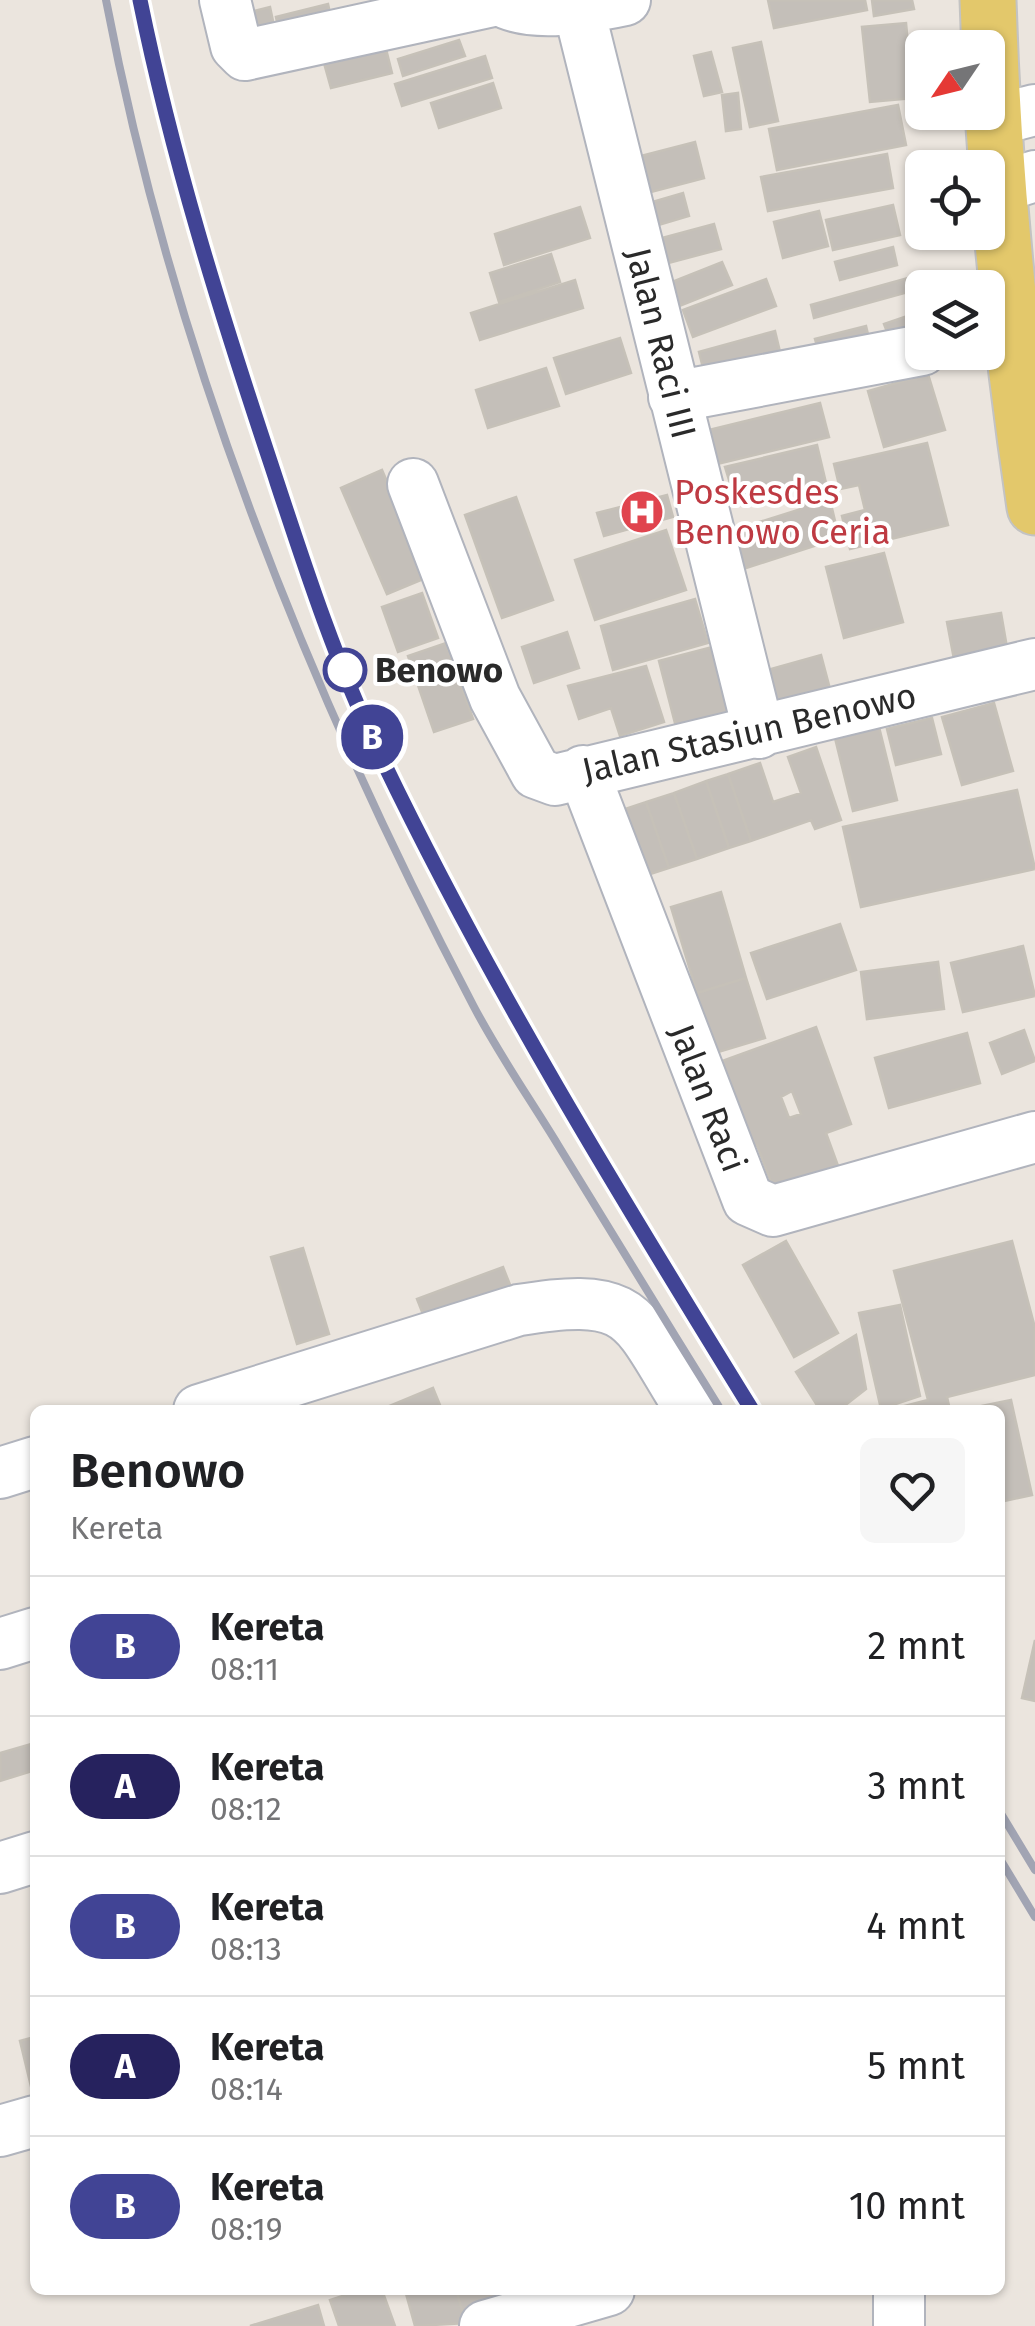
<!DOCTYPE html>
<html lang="id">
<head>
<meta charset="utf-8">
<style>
	body { margin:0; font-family:"Fira Sans",sans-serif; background:#f6f6f6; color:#202124; height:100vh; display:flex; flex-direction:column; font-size:38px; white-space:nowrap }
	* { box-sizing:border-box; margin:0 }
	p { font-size:32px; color:#757577 }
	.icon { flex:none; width:55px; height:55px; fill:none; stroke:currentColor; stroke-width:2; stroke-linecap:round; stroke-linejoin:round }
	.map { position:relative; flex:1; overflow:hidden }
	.sheet { position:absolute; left:30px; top:1405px; width:975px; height:890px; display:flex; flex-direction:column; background:#fff; border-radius:15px; box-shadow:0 2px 8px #0004 }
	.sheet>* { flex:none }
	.badge { padding:0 20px; border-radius:32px; font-size:35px; line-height:65px }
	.needle { width:65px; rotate:235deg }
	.controls { position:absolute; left:905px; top:30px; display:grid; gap:20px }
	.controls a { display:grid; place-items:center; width:100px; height:100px; border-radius:15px; background:#fff; box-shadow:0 2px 8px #0004; font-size:50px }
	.map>.badge { position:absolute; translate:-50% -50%; box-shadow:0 0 0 5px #fff }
	.round { display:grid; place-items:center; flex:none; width:105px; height:105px; border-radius:15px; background:#f6f6f6 }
	.summary { display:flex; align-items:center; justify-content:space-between; height:170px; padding:0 40px }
	h1 { font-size:48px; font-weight:600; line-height:75px }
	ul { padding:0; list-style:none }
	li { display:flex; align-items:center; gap:30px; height:140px; padding:0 40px; border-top:2px solid #e0e0e0 }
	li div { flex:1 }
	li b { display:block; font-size:38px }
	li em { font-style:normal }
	li .badge { min-width:110px; font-weight:700; text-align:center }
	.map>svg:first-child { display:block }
	.building { fill:#c4bfb9; stroke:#c6c1b8; stroke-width:2.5; fill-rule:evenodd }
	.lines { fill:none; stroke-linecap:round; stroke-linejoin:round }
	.minor-casing { stroke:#b1b4bd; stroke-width:54 }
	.major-casing { stroke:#c3c3c3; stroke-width:59 }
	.minor { stroke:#fff; stroke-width:50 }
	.major { stroke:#e3c86b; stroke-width:55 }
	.rail { stroke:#a1a4b3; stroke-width:8 }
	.line-casing { stroke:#fff; stroke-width:22 }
	.line { stroke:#414495; stroke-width:15 }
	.stop-dot { fill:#fff; stroke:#414495; stroke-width:5 }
	.labels { text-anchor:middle; stroke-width:8; stroke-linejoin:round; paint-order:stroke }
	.street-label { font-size:35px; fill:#2a2a2a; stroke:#fff }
	.health-label { font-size:35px; fill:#be3a42; stroke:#fff; text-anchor:start }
	.stop-label { font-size:35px; font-weight:bold; fill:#2a2a2a; stroke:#fff; text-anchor:start }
</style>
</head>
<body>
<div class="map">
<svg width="1035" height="2326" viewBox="0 0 1035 2326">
	<rect width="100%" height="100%" fill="#ebe5de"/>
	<path class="building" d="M768,0H865L867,10L774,28Z
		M872,0H912L914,9L874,16Z
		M328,4L335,36L282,46L276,17Z
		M270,7L277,40L251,47L242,14Z
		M906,23L913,98L870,102L862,27Z
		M459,40L465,56L403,76L398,59Z
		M384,41L392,73L331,88L322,56Z
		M761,42L778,121L750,127L733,48Z
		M711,52L722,92L704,96L694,56Z
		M485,56L492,78L402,106L395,84Z
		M493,83L501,108L439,128L431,103Z
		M738,93L741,129L726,131L722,95Z
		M898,105L906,145L777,170L769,129Z
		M695,142L704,178L628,198L618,162Z
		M887,154L893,188L768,211L761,177Z
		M683,193L689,216L635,232L628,209Z
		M893,205L900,235L833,250L826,220Z
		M580,207L590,238L504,265L495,234Z
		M819,211L828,246L783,258L774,222Z
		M714,224L721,249L661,265L655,240Z
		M893,247L897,265L840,280L835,262Z
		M551,254L560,282L499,302L490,273Z
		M722,262L732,285L672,309L662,286Z
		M908,278L912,291L814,318L811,305Z
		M766,279L776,306L693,337L683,310Z
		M575,280L583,308L480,340L471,313Z
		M922,311V331L891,342L884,324Z
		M866,326L871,347L821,360L815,339Z
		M775,331L781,356L705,376L699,352Z
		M620,338L631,373L566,394L554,358Z
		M546,368L559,406L488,428L476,390Z
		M928,374L945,430L884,447L868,391Z
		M820,403L829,437L709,466L701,432Z
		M927,443L948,525L850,549L842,516L865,510L859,485L840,489L834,464Z
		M817,445L839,538L734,572L721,534L801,509L794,488L737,506L725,467Z
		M382,470L428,577L387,594L341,488Z
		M667,495L673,517L604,536L597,513Z
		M516,497L553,600L502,618L465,515Z
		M666,530L686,590L595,620L575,560Z
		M884,553L903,622L844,638L826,567Z
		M422,593L438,638L398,652L382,607Z
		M695,599L708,643L613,670L601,626Z
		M1001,613L1010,665L957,675L947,622Z
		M567,632L579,668L534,683L522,647Z
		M446,643L473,719L434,732L408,656Z
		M720,645L738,712L676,727L659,661Z
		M821,655L834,704L774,720L760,672Z
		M646,666L664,722L620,736L611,708L579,719L568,686Z
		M994,703L1013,771L962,785L942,717Z
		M932,718L941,754L896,765L887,729Z
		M878,723L897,800L853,811L834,734Z
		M816,747L841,820L815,829L811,820L751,841L728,774L760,763L773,802L801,793L788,757Z
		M728,774L751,841L729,848L706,781Z
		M706,781L729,848L697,859L674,793Z
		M1017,790L1035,869L861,907L843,827Z
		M674,793L697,859L669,868L646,802Z
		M646,802L669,868L632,880L610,814Z
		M721,892L746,978L697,993L671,907Z
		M840,924L856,970L767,999L751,953Z
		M1023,946L1035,996L963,1012L951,963Z
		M938,962L944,1009L867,1019L861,972Z
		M746,978L765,1038L715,1053L697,993Z
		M816,1027L851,1124L826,1133L841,1174L777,1198L757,1145L746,1149L714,1064ZM792,1091L801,1114L789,1118L781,1097Z
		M1024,1030L1035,1061L1002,1074L990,1043Z
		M967,1033L980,1083L889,1108L875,1058Z
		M786,1241L838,1333L794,1357L743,1265Z
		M1012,1241L1035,1328V1375L947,1397L950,1410H889L928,1400L894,1271Z
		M303,1248L329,1334L297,1344L271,1257Z
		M503,1267L514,1295L428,1327L417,1299Z
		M900,1305L920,1396L881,1409L859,1313Z
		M856,1335L866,1389L839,1410H820L796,1372Z
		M433,1388L442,1410H380Z
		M1011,1400L1032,1495L1000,1502V1410L972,1408Z
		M1035,1640V1701L1022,1698Z
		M35,1743V1770L0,1781V1753Z
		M35,2037V2103L20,2041Z
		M361,2290H382L395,2326H339L330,2300Z
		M405,2290H456L466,2323L415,2326Z
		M456,2290H507L513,2309L466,2323Z
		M318,2305L324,2326H250Z"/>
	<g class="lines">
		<defs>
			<path id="minor" d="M225,0L236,46L245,55L497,0
				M500,0C531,19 592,7 625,0
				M579,10L759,733
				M992,121L1035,110
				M1000,187L1035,176
				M674,397L922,350
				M413,484L495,698L536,773L555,780L1035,664
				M583,771L748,1200L773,1211L1035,1137
				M199,1410L519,1310C639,1290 632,1318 691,1410
				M0,1473L35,1462
				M0,1644L35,1633
				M0,1868L35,1857
				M0,2131L35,2121
				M899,2290V2326
				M485,2326L609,2290"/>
			<path id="major" d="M988,0C993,170 1010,338 1035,507"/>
		</defs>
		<use href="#minor" class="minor-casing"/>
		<use href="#major" class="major-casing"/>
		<use href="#minor" class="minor"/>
		<use href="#major" class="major"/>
		<path class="rail" d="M106,0C173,352 307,689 473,1005C498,1053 530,1099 558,1145C612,1233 666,1322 721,1410
			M140,0C172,157 219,311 271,464C303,561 335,661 380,755C488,981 620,1196 752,1410
			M1000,1812L1035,1870
			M1000,1859L1035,1917"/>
	</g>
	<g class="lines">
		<defs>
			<path id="line" d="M140,0C172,157 220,311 271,464C303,561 335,661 380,755C488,981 620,1196 752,1410"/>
		</defs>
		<use href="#line" class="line-casing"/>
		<use href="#line" class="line"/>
	</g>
	<defs>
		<symbol id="hospital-disc" viewBox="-11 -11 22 22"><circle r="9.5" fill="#e0444e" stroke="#fff"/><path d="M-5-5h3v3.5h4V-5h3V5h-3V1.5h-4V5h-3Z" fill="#fff"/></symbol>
	</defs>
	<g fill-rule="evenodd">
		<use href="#hospital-disc" x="617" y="487" width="50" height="50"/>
	</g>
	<circle class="stop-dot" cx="345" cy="670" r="20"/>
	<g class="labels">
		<g class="street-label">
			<text transform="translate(661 343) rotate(76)" y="12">Jalan Raci III</text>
			<text transform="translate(749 733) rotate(-13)" y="12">Jalan Stasiun Benowo</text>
			<text transform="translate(708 1098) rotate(69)" y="12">Jalan Raci</text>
		</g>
		<g class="health-label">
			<text x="674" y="504">Poskesdes<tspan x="674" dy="40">Benowo Ceria</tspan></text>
		</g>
		<g class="stop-label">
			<text x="375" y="682">Benowo</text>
		</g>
	</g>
</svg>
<div class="controls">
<a><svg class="needle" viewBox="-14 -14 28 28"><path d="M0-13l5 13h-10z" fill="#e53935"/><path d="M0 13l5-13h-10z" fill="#757577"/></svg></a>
<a><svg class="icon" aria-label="locate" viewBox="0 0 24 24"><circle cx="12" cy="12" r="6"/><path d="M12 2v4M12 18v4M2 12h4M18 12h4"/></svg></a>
<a><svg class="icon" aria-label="layers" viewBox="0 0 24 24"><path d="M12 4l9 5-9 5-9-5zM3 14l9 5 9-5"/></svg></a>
</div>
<b class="badge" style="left:372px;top:737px;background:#414495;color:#fff">B</b>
<section class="sheet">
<div class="summary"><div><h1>Benowo</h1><p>Kereta</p></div><a class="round"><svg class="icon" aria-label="heart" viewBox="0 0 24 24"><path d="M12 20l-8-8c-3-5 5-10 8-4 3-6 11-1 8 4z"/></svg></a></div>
<ul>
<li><span class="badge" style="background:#414495;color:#fff">B</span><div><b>Kereta</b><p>08:11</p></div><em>2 mnt</em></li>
<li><span class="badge" style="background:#26225e;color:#fff">A</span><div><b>Kereta</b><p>08:12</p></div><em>3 mnt</em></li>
<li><span class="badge" style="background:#414495;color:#fff">B</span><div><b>Kereta</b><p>08:13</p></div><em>4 mnt</em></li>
<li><span class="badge" style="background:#26225e;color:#fff">A</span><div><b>Kereta</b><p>08:14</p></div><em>5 mnt</em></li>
<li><span class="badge" style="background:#414495;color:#fff">B</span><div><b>Kereta</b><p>08:19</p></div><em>10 mnt</em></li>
</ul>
</section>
</div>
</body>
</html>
